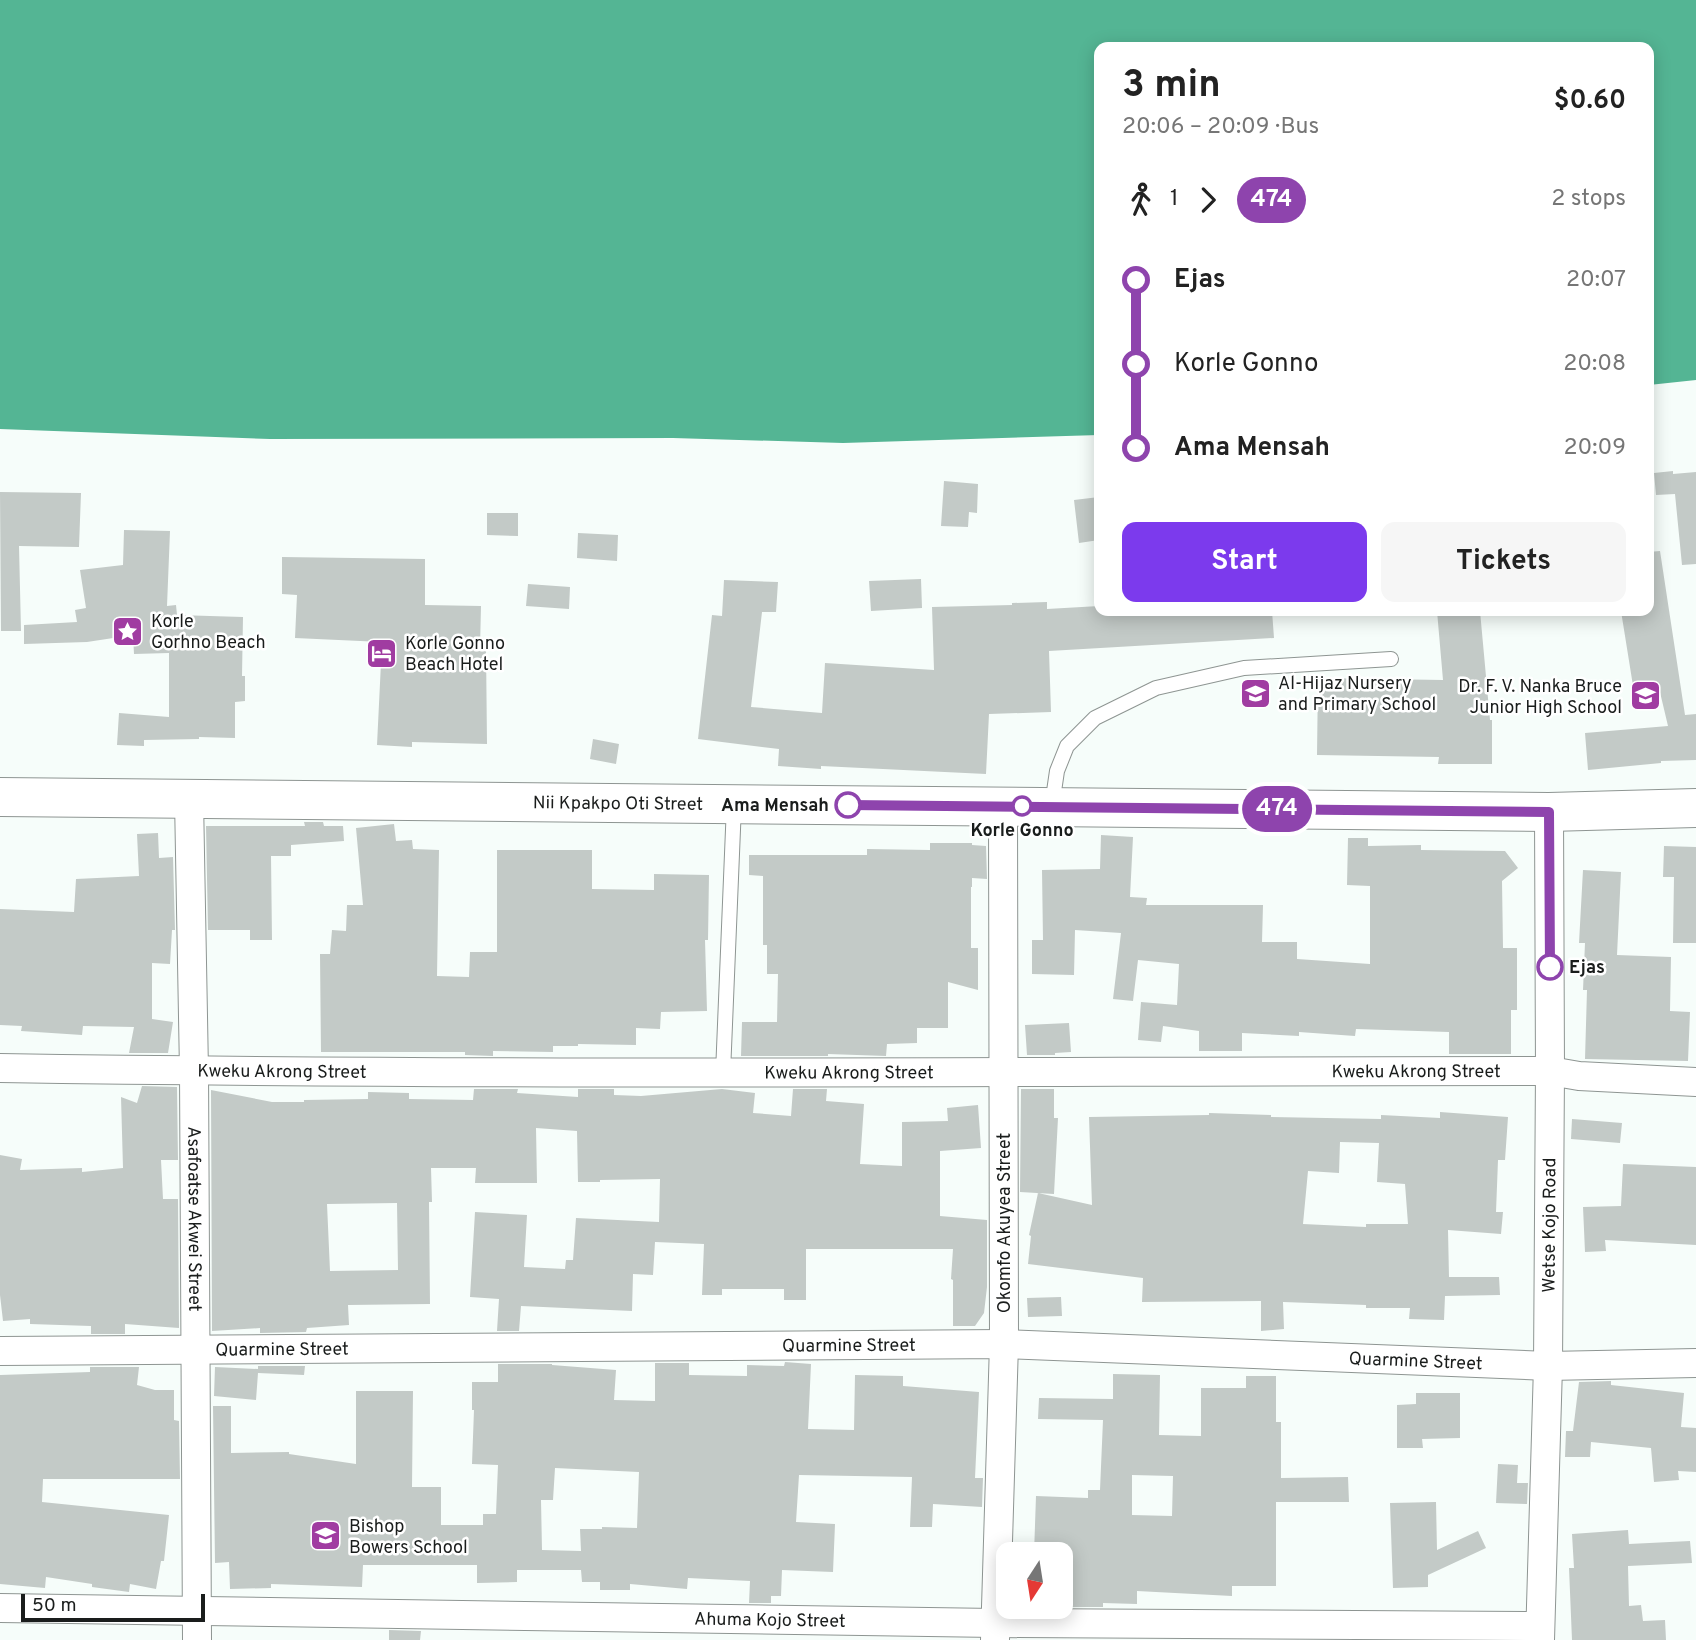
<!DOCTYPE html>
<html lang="en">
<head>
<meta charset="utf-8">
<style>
	body { margin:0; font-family:Overpass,sans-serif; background:#f6f6f6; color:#222; height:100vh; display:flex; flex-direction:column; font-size:26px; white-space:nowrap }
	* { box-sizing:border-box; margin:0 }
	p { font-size:23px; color:#767676 }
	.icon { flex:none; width:38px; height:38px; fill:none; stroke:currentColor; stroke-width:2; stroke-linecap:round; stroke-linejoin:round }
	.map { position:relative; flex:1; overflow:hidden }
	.drawer { position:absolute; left:1094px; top:42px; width:560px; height:574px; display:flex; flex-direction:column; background:#fff; border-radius:14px; box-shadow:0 4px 18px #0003 }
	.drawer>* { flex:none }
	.badge { padding:0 14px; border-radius:23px; font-size:24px; line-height:46px }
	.needle { width:46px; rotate:192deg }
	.controls { position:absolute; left:996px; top:1542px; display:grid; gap:14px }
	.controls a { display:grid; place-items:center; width:77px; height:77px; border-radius:14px; background:#fff; box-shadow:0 4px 18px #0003; font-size:35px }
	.scale { position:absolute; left:21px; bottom:18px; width:184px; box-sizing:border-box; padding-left:7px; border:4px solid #1a1d1c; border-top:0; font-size:19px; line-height:24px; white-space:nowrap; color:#1a1d1c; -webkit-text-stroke:5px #fff; paint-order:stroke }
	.map>.badge { position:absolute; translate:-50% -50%; box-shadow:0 0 0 4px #fff }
	.legs { display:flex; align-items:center; gap:10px; height:77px; padding:0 28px; font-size:23px }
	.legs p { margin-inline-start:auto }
	.head { display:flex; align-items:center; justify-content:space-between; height:119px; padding:0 28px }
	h1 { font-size:38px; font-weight:700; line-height:52px }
	.button { display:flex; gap:14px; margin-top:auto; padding:14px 28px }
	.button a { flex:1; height:80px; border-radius:14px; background:#7c3aed; color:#fff; font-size:28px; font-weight:700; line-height:80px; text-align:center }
	.button a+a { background:#f6f6f6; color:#222 }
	ul { padding:0 28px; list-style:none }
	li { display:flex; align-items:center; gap:24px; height:84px; font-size:26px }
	li i { display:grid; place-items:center; width:10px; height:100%; margin:0 9px; background:currentColor }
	li i::after { content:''; width:18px; height:18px; margin:-9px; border:5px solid; border-radius:50%; background:#fff }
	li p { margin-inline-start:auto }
	li:first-child i { background:linear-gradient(#0000 50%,currentColor 0) }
	li:last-child i { background:linear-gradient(currentColor 50%,#0000 0) }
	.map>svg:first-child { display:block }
	.water { fill:#54b594 }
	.building { fill:#c3cac7; fill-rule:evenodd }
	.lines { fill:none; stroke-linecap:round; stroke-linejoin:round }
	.lane-casing { stroke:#8e9592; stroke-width:16 }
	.street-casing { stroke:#8e9592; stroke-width:30 }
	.secondary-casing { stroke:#8e9592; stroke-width:40 }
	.lane { stroke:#fff; stroke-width:14 }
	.street { stroke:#fff; stroke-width:28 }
	.secondary { stroke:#fff; stroke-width:38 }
	.line-1-casing { stroke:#fff; stroke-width:16 }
	.line-1 { stroke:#8e44ad; stroke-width:10 }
	.stop-1-dot { fill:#fff; stroke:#8e44ad; stroke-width:3.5 }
	.labels { text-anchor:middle; stroke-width:5; stroke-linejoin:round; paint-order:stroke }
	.poi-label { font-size:18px; fill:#1a1d1c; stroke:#fff; text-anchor:start }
	.street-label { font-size:18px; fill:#1a1d1c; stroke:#fff }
	.stop-label { font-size:18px; font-weight:bold; fill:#1a1d1c; stroke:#fff; text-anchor:end }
</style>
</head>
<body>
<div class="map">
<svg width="1696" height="1640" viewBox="0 0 1696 1640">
	<rect width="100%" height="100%" fill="#f6fdfa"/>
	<path class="water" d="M0,0H1696V380L1649,385L1648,47H1099V435L843,443L673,438L270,439L0,429Z"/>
	<path class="building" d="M1673,471V474L1696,472V564L1682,565L1675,494L1656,495L1654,473Z
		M944,481L978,484L977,513L969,512L968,527L941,526Z
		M0,492L81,493L79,547L19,546L21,631H1Z
		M1099,497V540L1079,543L1074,500Z
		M487,513H518V536L487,535Z
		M124,530L170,531L167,606L176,605L177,615L243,617L242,676H245V701L235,702V738L199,737V739L144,740V746L117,745L119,713L169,717V653L134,654L133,635L87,642L24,644V625L77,622L75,610L86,608L80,570L123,565Z
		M578,533L618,535L617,561L577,558Z
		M1660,551L1685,715L1696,714V760L1661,761V763L1588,770L1585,733L1668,726L1659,688L1634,692L1621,611H1648V552Z
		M282,557L425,559V605L481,606L480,648H486L487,744L412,742V747L377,745L382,642L295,638L297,595L282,594Z
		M921,579L922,608L871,611L869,581Z
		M724,580L778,582L776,612H762L751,707L822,713L825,663L934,670L932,607L1012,605V603L1047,602V609L1099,606V611H1272L1274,638L1049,651L1051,712L989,714L986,774L821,766V769L778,766L779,749L698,739L712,615L722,616Z
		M528,584L570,587L569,609L526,606Z
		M1437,611H1480L1490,720H1492V764H1438L1439,757L1317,755L1318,678L1443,680Z
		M593,739L619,744L616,764L590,759Z
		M304,822H323L324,826H343L344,841L291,845V856H271L272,940H250V930H208L206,826H305Z
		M394,824L396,841L412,840L413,849L439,850L437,976L469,977L470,952H497V850H592V889L654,890V874L709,875L708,940H705L707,1011L661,1012L660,1029L636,1028V1045L578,1044V1046H553V1052L493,1051V1056L465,1055V1052H321L320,954H330L332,930L346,931L347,905H363L356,828Z
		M158,833L159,858L173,857L175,930H172L170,964L152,963V1019L173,1022L168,1053H129L134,1027L83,1026L82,1035L21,1031L22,1026L0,1025V909L74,912L76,879L139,876L137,834Z
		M1101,835L1133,837L1130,897L1147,898L1146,905H1263L1262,942H1297V959L1370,964V886L1347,885L1348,838H1368V846L1421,845V850L1505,851L1518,868L1502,881L1503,948H1517V1010H1511V1054H1449V1032L1356,1029L1355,1036L1299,1032V1036L1242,1033V1051H1199V1031L1163,1026L1161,1042L1138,1040L1141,1002L1177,1005L1179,964L1138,960L1133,1001L1113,999L1121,933L1075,930L1074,975L1032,974V940H1043L1042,870L1100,869Z
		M930,843H972V845L986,846L987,879L972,878V887H971V948H978V990L948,982V1028H917V1043L887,1044L886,1056L828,1054V1056H741L742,1022H777L778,974H767V945H763V876L749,875V855H867V849L930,850Z
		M1664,846L1696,847V943H1673L1674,877H1663Z
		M1583,870L1621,872L1617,955L1671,957L1670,1011L1690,1012L1688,1061L1585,1059L1587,990H1583L1585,943H1579Z
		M1069,1023L1071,1052L1055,1053V1055H1027L1025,1025Z
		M142,1086L177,1087L178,1160H161L163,1199H178L179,1328L125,1324V1334H91V1326L30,1324V1319L3,1321L0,1295V1155L22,1159L20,1170L82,1168V1172L123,1168L121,1097L137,1103Z
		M474,1089H518L517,1093L578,1097V1089H614V1095L641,1096L722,1089L755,1093L753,1113L791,1116L793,1089H827L826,1101L864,1104L860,1164L902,1166V1122L948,1121L947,1108L978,1105L981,1148L940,1151V1216L987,1220V1287L984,1313L975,1326H953V1280L951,1279L953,1249H806V1300H784V1289H722V1295H702L704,1244L655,1242L653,1275L633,1274L632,1311L521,1306L519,1331H497L499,1299L470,1297L475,1212L527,1215L524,1267L565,1269L566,1260H573L576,1218L659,1222L660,1179L600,1180V1182H578L577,1131L536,1128L537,1183H475L476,1168H431L432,1202H429L430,1304L348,1305L349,1325L307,1328L306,1332L260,1333V1328L212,1331L211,1090L272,1102H304V1100L368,1099V1092L409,1093V1099L473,1100ZM397,1203L398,1270L330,1271L327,1204Z
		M1021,1089H1054V1118H1058L1054,1194L1020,1192Z
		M1440,1112L1508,1117L1505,1160H1498L1496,1212H1503L1501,1234L1448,1230L1449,1277H1499L1500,1295L1445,1296L1444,1320L1409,1319L1410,1308H1366V1305L1283,1302L1284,1329L1261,1331V1301L1142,1302L1143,1278L1028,1264L1031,1236L1029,1235L1038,1193L1092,1205L1089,1117L1209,1115V1113L1271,1115V1117L1381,1119V1115L1440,1118ZM1340,1142L1379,1143L1377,1182L1405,1184L1408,1224H1366V1227L1303,1224L1308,1171L1339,1173Z
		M1572,1119L1622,1123L1620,1143L1571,1139Z
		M1623,1164L1696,1167V1245L1605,1240L1606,1251L1585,1252L1583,1207L1621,1206Z
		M1061,1297L1062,1316L1028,1317L1027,1298Z
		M785,1362L811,1364L808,1429L854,1430L855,1375L903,1376V1386L979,1392L975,1478H983L982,1507L933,1504L932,1527H910L912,1477L799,1475L796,1522L835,1524L833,1572L782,1570L781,1596H771V1603H749L750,1581L688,1578L687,1589L630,1584V1590H600V1582H582L581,1570H517V1582L477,1583V1565H363L362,1587L271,1584V1588L230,1589L229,1562L215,1563L213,1406H231V1453L289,1452V1454L356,1464V1391H413L412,1487H441V1525H483V1514H496L498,1465L472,1464L474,1410H472V1382H498V1364H552V1365L616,1370L614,1400L655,1401V1363H689V1375L747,1376V1365L784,1366ZM555,1468L639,1472L637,1528L602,1527V1529H580L581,1551L542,1550L541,1500H553Z
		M258,1366H305L304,1375L258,1373L256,1400L214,1396L215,1367L258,1369Z
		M90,1367H139L137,1385L155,1390H174V1420L179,1421L180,1479H43L42,1502L169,1515L164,1561H161L156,1589L130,1584L129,1592L92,1587V1584L46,1577L45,1588L0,1584V1375L90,1372Z
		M1113,1374L1160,1375L1159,1435L1201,1436V1388H1246V1376H1276V1422H1281V1478L1348,1477L1349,1502H1276V1586H1232V1596L1137,1591V1604L1103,1603V1607H1060V1554H1034L1036,1496L1088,1498V1490H1100L1103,1420L1038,1419L1039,1398L1113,1399ZM1132,1475L1173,1476L1172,1516L1132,1515Z
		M1611,1381V1385L1684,1393L1681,1427L1696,1428V1472L1678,1471L1679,1480L1654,1482L1651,1448L1591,1442L1590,1457H1565L1566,1431H1573L1579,1382Z
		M1416,1393H1460V1438L1422,1439L1423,1448H1397V1405L1416,1404Z
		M1498,1464L1518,1465L1517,1483H1528L1527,1504L1496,1503Z
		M1436,1502L1437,1550L1478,1531L1486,1548L1428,1575V1587L1393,1588L1390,1503Z
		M1628,1530L1629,1544L1690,1541L1692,1563L1628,1566L1629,1606L1641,1605L1643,1621L1665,1620L1666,1640H1572L1569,1568H1574L1572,1534Z
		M389,1630L421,1631L420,1640H389Z"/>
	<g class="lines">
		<defs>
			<path id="lane" d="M1052,805L1057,771L1067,746L1095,718L1156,688L1244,668L1391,659
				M723,1073L734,805"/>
			<g id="street">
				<path id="s1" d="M189,799L194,1071L197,1640"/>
				<path id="s2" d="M0,1068C517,1076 1034,1071 1550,1071L1579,1076L1696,1082"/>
				<path id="s3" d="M0,1351L1004,1344L1548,1366L1696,1363"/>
				<path id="s4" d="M0,1608L995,1623L1540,1626"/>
				<path d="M995,1640L1004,1344L1003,807"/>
				<path id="s5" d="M1540,1640L1548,1366L1550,1071L1549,812"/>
			</g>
			<g id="secondary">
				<path id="s6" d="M0,797L1549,812L1696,808"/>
			</g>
		</defs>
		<use href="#lane" class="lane-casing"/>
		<use href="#street" class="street-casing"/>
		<use href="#secondary" class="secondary-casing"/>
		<use href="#lane" class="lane"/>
		<use href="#street" class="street"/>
		<use href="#secondary" class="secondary"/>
	</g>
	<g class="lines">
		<defs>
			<path id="line-1" d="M848,805L1549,812L1550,967"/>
		</defs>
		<use href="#line-1" class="line-1-casing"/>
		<use href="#line-1" class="line-1"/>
	</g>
	<defs>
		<symbol id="sight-square" viewBox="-11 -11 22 22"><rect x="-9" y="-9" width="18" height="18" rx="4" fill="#a03ca1" stroke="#fff"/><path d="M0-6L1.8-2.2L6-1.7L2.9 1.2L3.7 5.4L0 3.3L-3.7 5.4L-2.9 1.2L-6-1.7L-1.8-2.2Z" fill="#fff"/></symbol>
		<symbol id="hotel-square" viewBox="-11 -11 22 22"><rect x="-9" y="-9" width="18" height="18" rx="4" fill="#a03ca1" stroke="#fff"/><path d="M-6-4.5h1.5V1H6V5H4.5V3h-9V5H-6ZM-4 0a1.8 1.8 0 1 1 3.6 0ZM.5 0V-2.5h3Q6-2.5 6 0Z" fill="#fff"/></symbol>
		<symbol id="school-square" viewBox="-11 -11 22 22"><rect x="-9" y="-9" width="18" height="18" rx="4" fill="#a03ca1" stroke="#fff"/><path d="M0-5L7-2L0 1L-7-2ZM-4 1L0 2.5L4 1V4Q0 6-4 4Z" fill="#fff"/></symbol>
	</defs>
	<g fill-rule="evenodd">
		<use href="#sight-square" x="110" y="614" width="35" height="35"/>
		<use href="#hotel-square" x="364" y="636" width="35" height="35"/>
		<use href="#school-square" x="1238" y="676" width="35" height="35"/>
		<use href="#school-square" x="1628" y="678" width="35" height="35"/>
		<use href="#school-square" x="308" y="1518" width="35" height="35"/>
	</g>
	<g class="stop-1-dot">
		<circle cx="848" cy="805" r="12"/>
		<circle cx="1022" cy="806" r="9"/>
		<circle cx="1550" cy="967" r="12"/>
	</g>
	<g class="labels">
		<g class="poi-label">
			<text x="151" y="627">Korle<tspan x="151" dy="21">Gorhno Beach</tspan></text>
			<text x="405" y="649">Korle Gonno<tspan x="405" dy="21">Beach Hotel</tspan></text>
			<text x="1278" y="689">Al-Hijaz Nursery<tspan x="1278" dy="21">and Primary School</tspan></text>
			<text x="1622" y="692" text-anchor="end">Dr. F. V. Nanka Bruce<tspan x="1622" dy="21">Junior High School</tspan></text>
			<text x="349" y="1532">Bishop<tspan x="349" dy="21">Bowers School</tspan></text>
		</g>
		<g class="street-label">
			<text dy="6" stroke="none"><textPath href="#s6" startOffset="618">Nii Kpakpo Oti Street</textPath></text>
			<text dy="6" stroke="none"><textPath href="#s2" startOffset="1416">Kweku Akrong Street</textPath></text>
			<text dy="6" stroke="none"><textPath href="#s2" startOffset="282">Kweku Akrong Street</textPath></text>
			<text dy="6" stroke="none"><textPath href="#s2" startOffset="849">Kweku Akrong Street</textPath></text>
			<text dy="6" stroke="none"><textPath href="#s1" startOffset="420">Asafoatse Akwei Street</textPath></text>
			<text transform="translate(1004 1223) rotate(-90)" y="6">Okomfo Akuyea Street</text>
			<text dy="6" stroke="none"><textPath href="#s5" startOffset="415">Wetse Kojo Road</textPath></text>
			<text dy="6" stroke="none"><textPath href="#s3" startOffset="849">Quarmine Street</textPath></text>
			<text dy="6" stroke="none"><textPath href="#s3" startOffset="282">Quarmine Street</textPath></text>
			<text dy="6" stroke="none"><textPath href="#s3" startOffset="1416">Quarmine Street</textPath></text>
			<text dy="6" stroke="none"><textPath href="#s4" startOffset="770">Ahuma Kojo Street</textPath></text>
		</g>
		<g class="stop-label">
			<text x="829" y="811">Ama Mensah</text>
			<text x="1022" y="836" text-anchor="middle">Korle Gonno</text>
			<text x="1569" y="973" text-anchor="start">Ejas</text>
		</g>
	</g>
</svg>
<div class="controls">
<a><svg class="needle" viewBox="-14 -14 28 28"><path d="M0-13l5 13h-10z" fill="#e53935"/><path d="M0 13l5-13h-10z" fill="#767676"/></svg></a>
</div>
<div class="scale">50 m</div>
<b class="badge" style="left:1277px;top:809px;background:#8e44ad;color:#fff">474</b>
<section class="drawer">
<div class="head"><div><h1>3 min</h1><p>20:06 – 20:09 · Bus</p></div><b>$0.60</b></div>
<div class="legs"><svg class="icon" aria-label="walk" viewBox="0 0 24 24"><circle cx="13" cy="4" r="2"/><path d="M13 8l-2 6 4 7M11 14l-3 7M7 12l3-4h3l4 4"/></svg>1<svg class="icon" aria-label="forward" viewBox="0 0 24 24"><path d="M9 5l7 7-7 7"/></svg><b class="badge" style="background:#8e44ad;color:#fff">474</b><p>2 stops</p></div>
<ul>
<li><i style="color:#8e44ad"></i><b>Ejas</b><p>20:07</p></li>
<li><i style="color:#8e44ad"></i><span>Korle Gonno</span><p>20:08</p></li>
<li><i style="color:#8e44ad"></i><b>Ama Mensah</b><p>20:09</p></li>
</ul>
<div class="button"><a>Start</a><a>Tickets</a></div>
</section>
</div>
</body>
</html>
